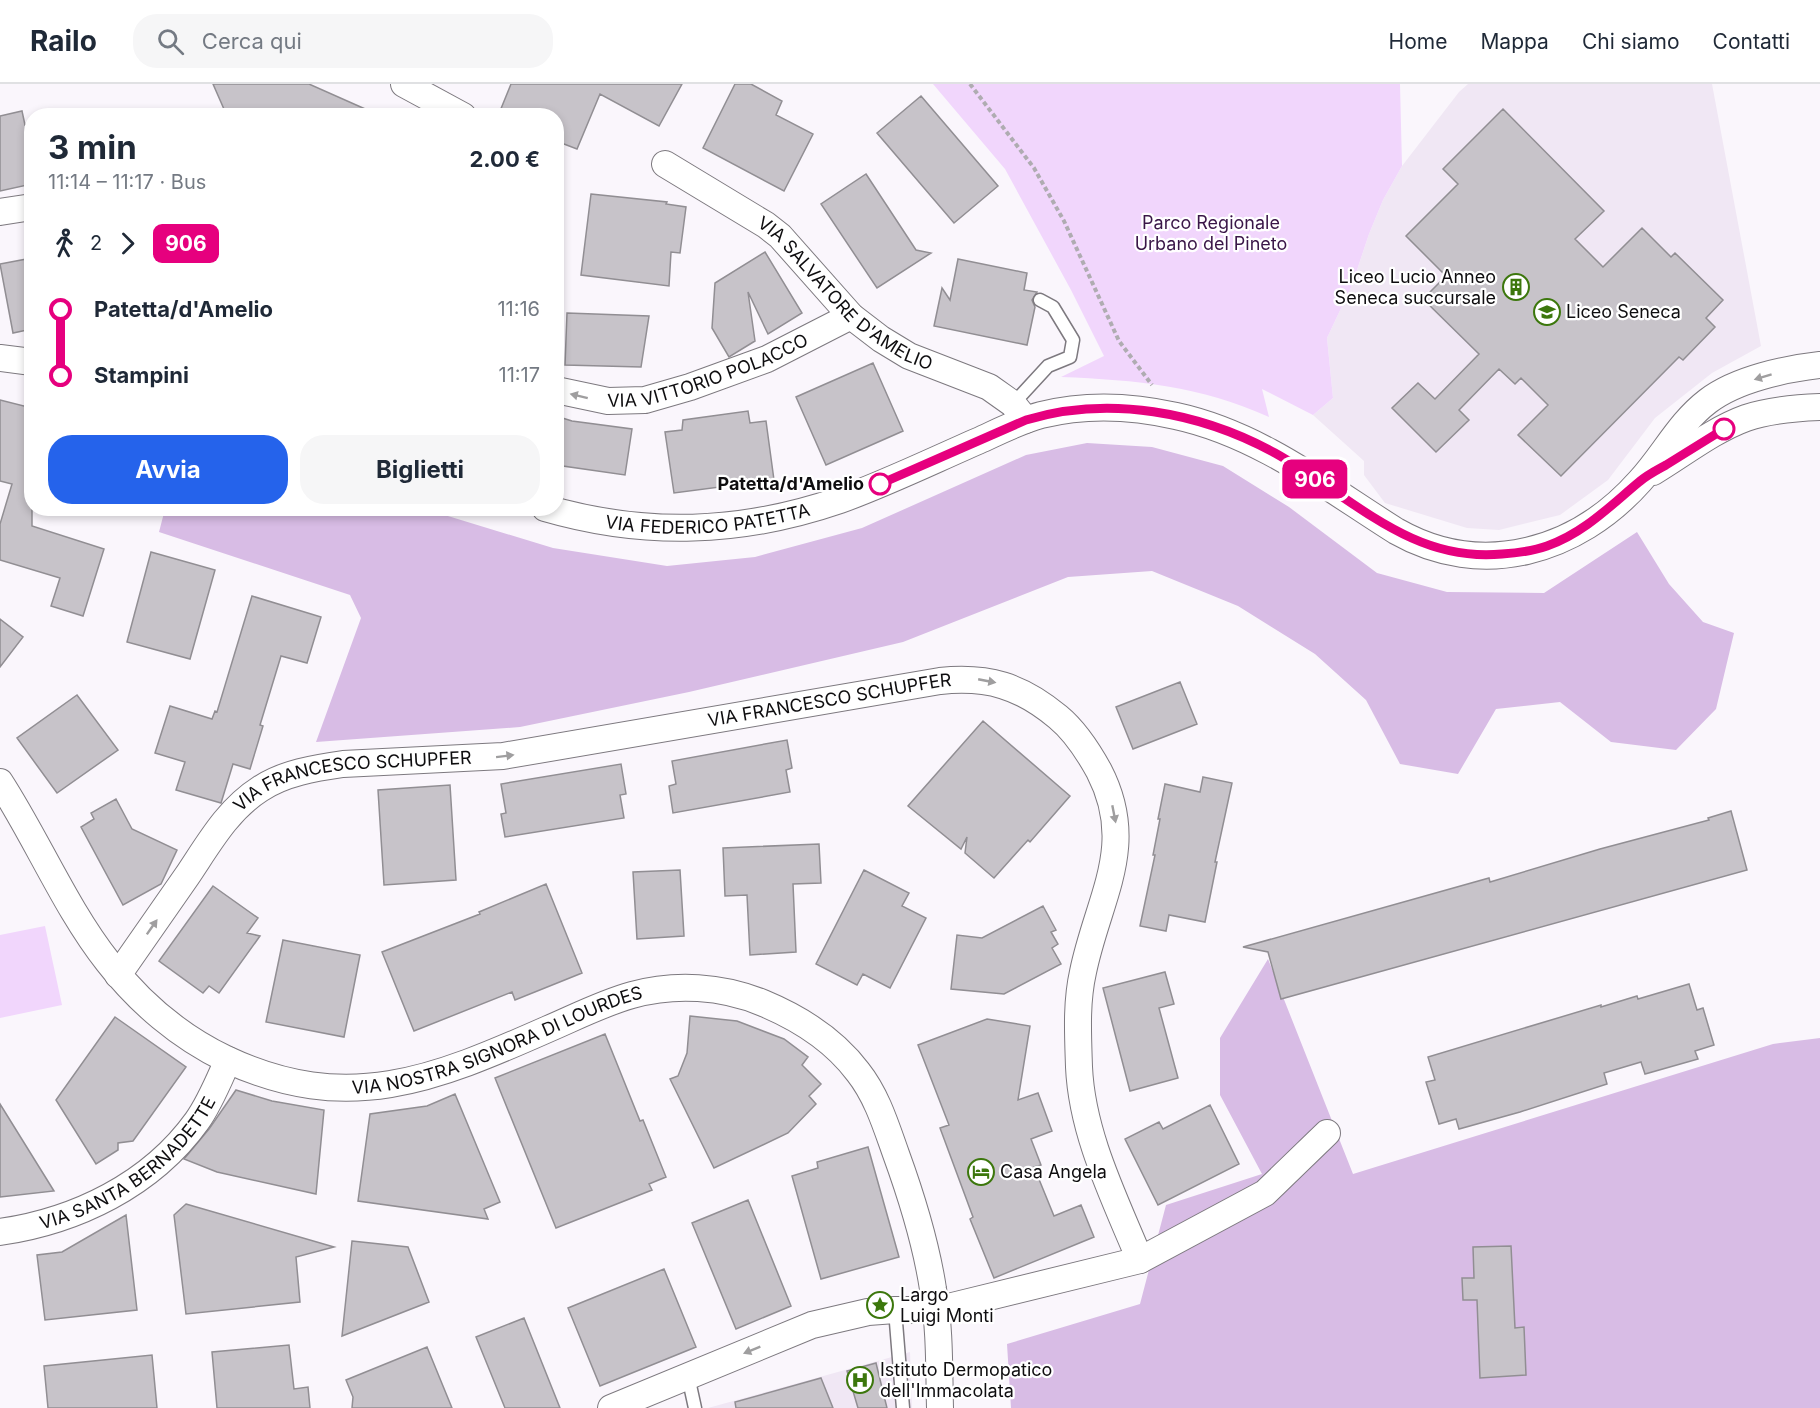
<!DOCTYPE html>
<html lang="it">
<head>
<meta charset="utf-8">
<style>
	body { margin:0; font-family:Inter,sans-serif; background:#f6f6f7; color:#1f2937; height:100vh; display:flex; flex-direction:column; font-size:22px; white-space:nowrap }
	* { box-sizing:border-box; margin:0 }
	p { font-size:20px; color:#747a83 }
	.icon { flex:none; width:33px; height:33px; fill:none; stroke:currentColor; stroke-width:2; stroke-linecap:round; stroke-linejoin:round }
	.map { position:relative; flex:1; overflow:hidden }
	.details { position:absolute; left:24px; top:24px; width:540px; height:408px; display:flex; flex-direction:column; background:#fff; border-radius:24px; box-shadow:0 3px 9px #0003 }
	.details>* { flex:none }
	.badge { padding:0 12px; border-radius:9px; font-size:21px; line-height:39px }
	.map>.badge { position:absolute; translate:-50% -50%; box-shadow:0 0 0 3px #fff }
	.legs { display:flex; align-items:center; gap:9px; height:66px; padding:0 24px; font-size:20px }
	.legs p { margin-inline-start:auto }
	.overview { display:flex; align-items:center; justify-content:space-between; height:102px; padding:0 24px }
	h1 { font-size:33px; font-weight:700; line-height:45px }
	.primary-button { display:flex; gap:12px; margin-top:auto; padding:12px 24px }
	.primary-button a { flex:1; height:69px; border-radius:24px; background:#2563eb; color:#fff; font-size:24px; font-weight:700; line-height:69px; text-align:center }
	.primary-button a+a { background:#f6f6f7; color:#1f2937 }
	ul { padding:0 24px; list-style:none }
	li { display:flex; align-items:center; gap:21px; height:66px; font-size:22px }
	li i { display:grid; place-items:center; width:9px; height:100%; margin:0 8px; background:currentColor }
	li i::after { content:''; width:15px; height:15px; margin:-8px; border:4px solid; border-radius:50%; background:#fff }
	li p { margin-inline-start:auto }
	li:first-child i { background:linear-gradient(#0000 50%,currentColor 0) }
	li:last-child i { background:linear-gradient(currentColor 50%,#0000 0) }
	header { display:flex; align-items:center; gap:36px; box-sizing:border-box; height:84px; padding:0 30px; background:#fff; border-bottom:2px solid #e0e1e3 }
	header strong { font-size:28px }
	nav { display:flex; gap:33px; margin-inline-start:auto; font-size:21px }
	.search { width:420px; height:54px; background:#f6f6f7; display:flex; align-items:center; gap:15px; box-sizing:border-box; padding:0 21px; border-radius:24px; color:#747a83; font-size:22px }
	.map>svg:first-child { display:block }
	.built { fill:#f0e7f4 }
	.green { fill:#f1d6fc }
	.forest { fill:#d8bce5 }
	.building { fill:#c7c3c9; stroke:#918e93; stroke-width:1.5 }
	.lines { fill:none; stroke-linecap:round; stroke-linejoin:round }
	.service-casing { stroke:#7d797f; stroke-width:15 }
	.minor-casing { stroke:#7d797f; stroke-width:28 }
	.path { stroke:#afacb1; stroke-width:4; stroke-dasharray:4.5 3; stroke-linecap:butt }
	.service { stroke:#fff; stroke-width:12 }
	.minor { stroke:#fff; stroke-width:26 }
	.oneway { fill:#9f9e9f }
	.line-1-casing { stroke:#fff; stroke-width:14 }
	.line-1 { stroke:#e6007e; stroke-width:9 }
	.stop-1-dot { fill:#fff; stroke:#e6007e; stroke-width:3 }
	.labels { text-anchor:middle; stroke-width:4.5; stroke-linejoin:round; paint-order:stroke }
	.park-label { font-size:18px; fill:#3a1648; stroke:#fff }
	.poi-label { font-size:18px; fill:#0e0d0f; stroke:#fff; text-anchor:start }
	.street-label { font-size:18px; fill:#0e0d0f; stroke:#fff }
	.stop-label { font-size:18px; font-weight:bold; fill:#0e0d0f; stroke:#fff; text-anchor:end }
</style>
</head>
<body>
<header>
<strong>Railo</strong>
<div class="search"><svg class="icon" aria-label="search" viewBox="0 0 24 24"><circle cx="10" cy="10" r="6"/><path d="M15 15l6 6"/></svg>Cerca qui</div>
<nav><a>Home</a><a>Mappa</a><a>Chi siamo</a><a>Contatti</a></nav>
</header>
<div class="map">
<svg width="1820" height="1324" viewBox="0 0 1820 1324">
	<rect width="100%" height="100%" fill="#faf6fc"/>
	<path class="built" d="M1468,0H1712L1761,262L1712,289L1655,334L1608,396L1560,431L1499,446L1467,444L1385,419L1364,391V377L1313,331L1333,314L1327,254L1352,201L1369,150L1383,116L1402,82L1459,8Z
		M910,1268L912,1324H708Z"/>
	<path class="green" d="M933,0H1400L1402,82L1383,116L1369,150L1352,201L1327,254L1333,314L1313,331L1262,305L1269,333C1200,302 1137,296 1061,293L1104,272L1071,206L1005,85Z
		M45,842L62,921L0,934V851Z"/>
	<path class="forest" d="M1087,359L1152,363L1223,382L1289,423L1377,489L1447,508L1544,509L1637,448L1669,500L1703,538L1734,549L1716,625L1676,666L1611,658L1560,618L1496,625L1458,690L1400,680L1366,616L1315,570L1238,522L1152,487L1068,493L903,558L689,608L520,643L316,658L361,534L350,511L159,448L165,425H425L553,464L667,482L755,473L862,444L1026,371Z
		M1268,875L1353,1090L1773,960L1820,954V1324H1011L1007,1260L1140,1220L1166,1121L1262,1090L1220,1011V954Z"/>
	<path class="building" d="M213,0H309L381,32H227Z
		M511,0H682L659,42L600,10L577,65L556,57V32H498Z
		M735,0H751L782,17L776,31L813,50L784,107L703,64Z
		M921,12L998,102L954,139L877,49Z
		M1503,25L1604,127L1575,155L1603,183L1642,144L1671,173L1675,169L1723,216L1706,234L1715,243L1683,276L1679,273L1561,392L1518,351L1548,321L1521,294L1515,300L1499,285L1459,326L1469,336L1436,368L1392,324L1418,299L1435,315L1479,270L1423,215L1446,192L1406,152L1458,100L1443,85Z
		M22,27L25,41L32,39V100L0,107V32Z
		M866,90L916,166L931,169L877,204L821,120Z
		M591,110L667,118L666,120L686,123L680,169L671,168L669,202L581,191Z
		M765,168L802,229L768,250L748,208L755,257L729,273L712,244L715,199Z
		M32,174V245L13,249L0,180Z
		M958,175L1027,189L1024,206L1037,208L1032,216L1035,223L1027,261L934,242L942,204L950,216Z
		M567,229L649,232L641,283L565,281Z
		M873,279L903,347L826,381L796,313Z
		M0,316L32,324V442L104,465L83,532L51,522L60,494L0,476V440L12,400L0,397Z
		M748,327L750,339L766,337L774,396L674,409L665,348L682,346L683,336Z
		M556,332L572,337L632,345L625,391L556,381Z
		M151,468L215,486L190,575L127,558Z
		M252,512L321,533L307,579L281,572L260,641L263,642L250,685L233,680L221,719L176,706L185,678L155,669L170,622L212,635L215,627L217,628Z
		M0,535L23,553L0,583Z
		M1180,598L1197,640L1133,665L1116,623Z
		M77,611L118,666L57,709L17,654Z
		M983,637L1070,712L1030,758L1028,756L994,794L965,769L967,753L961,765L908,722Z
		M787,656L792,684L786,686L790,708L673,729L669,702L676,700L672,677Z
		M621,680L626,710L620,711L624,734L505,753L501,730L506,729L501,700Z
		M1203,693L1232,699L1215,778H1217L1205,838L1169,831L1166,847L1140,842L1155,771H1153L1160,735H1158L1165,700L1200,708Z
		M450,701L456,796L384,801L378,706Z
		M116,715L132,745L177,766L161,800L123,821L81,743L94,735L91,729Z
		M1731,727L1747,786L1281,915L1268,868L1243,863L1489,794L1490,798L1600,765L1709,736L1708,734Z
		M819,760L821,799L793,800L796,868L750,871L747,811L725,812L723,764Z
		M680,786L684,852L637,855L633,788Z
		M864,786L909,809L902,822L926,834L890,904L863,890L857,901L816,880Z
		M546,800L582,889L515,916L512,908L414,947L382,868L480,830L479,828Z
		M213,802L258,834L247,849L260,852L219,909L209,902L203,909L159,877Z
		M1043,822L1056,846L1051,848L1058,860L1052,864L1061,880L1004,910L951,905L957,851L982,854Z
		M283,856L360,871L344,953L266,938Z
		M1165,888L1174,920L1159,924L1178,994L1130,1007L1103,904Z
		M1689,900L1697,926L1703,924L1714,961L1695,967L1698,975L1645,990L1641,978L1604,989L1607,1000L1520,1028L1459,1045L1456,1035L1439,1040L1426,998L1435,996L1428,973L1601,921V923L1637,912L1638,915Z
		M690,932L737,937L784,955L808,973L802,981L821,1000L809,1012L816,1020L788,1049L714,1084L670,995L678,992L687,969Z
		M115,933L186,983L133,1057L118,1059V1066L96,1080L56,1016Z
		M987,935L1030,942L1018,1016L1038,1009L1052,1047L1031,1055L1041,1081L1034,1083L1054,1132L1081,1121L1094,1153L994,1194L970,1135L973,1133L940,1044L949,1041L918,961Z
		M605,950L640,1037L643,1036L666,1093L649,1100L652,1106L556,1144L495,994Z
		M236,1006L272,1017L324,1026L316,1110L217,1088L184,1075L209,1045Z
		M455,1010L500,1118L484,1125L488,1135L358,1117L370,1030L427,1022Z
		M0,1020L54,1107L0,1113Z
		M1210,1021L1239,1080L1158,1121L1125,1055L1159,1038L1163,1045Z
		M868,1063L899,1173L821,1195L792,1092L818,1084L817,1078Z
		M748,1116L791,1222L736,1245L692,1139Z
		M186,1120L334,1163L296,1173L300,1218L186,1230L174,1131Z
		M126,1131L137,1226L45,1236L37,1171L62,1168Z
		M352,1157L408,1163L429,1218L342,1252Z
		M1511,1162L1515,1244L1524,1243L1526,1291L1480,1294L1477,1216H1463L1462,1194H1474L1473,1163Z
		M664,1185L696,1263L600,1302L568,1224Z
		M524,1234L560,1324H505L476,1253Z
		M289,1261L294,1305L308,1303L310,1324H217L212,1268Z
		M427,1263L452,1324H352L353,1313L346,1296Z
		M152,1271L157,1324H48L44,1282Z
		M876,1279L887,1324H858L847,1287Z
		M821,1294L833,1324H736L735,1318Z"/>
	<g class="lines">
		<defs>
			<path id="service" d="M1013,320L1048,282L1070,273L1073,256L1053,223L1040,216
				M895,1226L903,1324
				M688,1292L695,1324"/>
			<g id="minor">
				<path d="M404,0L463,32"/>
				<path id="s1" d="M665,80L766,141L780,152L851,232L881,255L909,272L989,303L1013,320L1026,336"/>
				<path d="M0,128L32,123"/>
				<path d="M0,274L32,278"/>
				<path id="s2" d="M556,306L608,317L645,316L690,303L767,275L851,232"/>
				<path d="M1653,388C1683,370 1713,346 1746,334C1769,326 1796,324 1820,323"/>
				<path id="s3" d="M545,424C645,453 741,450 840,416C887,399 932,377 978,357C998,348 1019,337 1041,331C1085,320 1132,322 1176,332C1259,350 1326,403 1396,447C1482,496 1577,468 1640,397C1664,371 1679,339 1708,317C1737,295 1785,285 1820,281"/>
				<path id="s4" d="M0,698C37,755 66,825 108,878C139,918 180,953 226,975C347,1032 435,995 548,945C576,933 603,919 632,911C675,899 722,902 763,919C799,934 834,956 858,988C877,1012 886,1042 896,1070C912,1114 926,1159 933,1205C940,1244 939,1285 940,1324"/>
				<path id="s5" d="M118,891C141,858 164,825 187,792C208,761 227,726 260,705C284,689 315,684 343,680L503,672L940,597C988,592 1021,602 1058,633C1075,647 1088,667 1099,687C1138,762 1098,814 1083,888C1076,919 1078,951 1079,983C1082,1051 1115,1115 1140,1176"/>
				<path id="s6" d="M0,1148C76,1137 151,1101 197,1037C210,1019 219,996 228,976"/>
				<path d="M611,1324L812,1241L868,1228L895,1226H936L1140,1176L1265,1109L1327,1049"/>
			</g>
		</defs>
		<use href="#service" class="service-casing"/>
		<use href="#minor" class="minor-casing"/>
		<path class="path" d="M970,0L1034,84L1064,137L1119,257L1152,301"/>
		<use href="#service" class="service"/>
		<use href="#minor" class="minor"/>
	</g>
	<defs><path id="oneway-solid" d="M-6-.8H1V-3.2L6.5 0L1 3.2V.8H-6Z" transform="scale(1.5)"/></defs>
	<g class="oneway">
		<use href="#oneway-solid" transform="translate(1763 293) rotate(163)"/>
		<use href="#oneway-solid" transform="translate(579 312) rotate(-166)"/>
		<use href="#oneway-solid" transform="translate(987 597) rotate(11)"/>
		<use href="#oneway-solid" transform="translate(505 672) rotate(-7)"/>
		<use href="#oneway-solid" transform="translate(1114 730) rotate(79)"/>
		<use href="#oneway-solid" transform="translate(152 843) rotate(-55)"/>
		<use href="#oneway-solid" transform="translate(752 1266) rotate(158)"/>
	</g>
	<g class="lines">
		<defs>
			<path id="line-1" d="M880,400L1026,336C1109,311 1200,328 1275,369C1350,411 1410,479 1502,470C1517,469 1533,467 1547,462C1584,449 1610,422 1639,398C1647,391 1657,386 1666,381C1685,369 1705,357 1724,345"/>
		</defs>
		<use href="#line-1" class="line-1-casing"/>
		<use href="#line-1" class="line-1"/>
	</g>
	<defs>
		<symbol id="building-ring" viewBox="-11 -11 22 22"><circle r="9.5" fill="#fff" stroke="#3c770c" stroke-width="1.5"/><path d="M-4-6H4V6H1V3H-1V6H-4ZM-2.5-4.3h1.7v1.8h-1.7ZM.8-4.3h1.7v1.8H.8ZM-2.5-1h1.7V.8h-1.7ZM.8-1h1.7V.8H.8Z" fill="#3c770c"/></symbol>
		<symbol id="school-ring" viewBox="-11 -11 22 22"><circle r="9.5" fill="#fff" stroke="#3c770c" stroke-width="1.5"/><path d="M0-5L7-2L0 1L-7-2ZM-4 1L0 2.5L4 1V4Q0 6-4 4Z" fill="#3c770c"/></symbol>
		<symbol id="hotel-ring" viewBox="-11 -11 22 22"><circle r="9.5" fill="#fff" stroke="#3c770c" stroke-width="1.5"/><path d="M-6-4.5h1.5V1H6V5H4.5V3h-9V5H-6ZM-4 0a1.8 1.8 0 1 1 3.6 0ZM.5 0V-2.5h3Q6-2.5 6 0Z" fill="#3c770c"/></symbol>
		<symbol id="sight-ring" viewBox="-11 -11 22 22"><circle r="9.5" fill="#fff" stroke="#3c770c" stroke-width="1.5"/><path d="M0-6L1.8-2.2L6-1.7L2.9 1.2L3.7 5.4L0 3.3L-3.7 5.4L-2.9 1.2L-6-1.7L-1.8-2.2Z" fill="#3c770c"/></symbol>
		<symbol id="hospital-ring" viewBox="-11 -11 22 22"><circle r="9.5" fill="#fff" stroke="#3c770c" stroke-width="1.5"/><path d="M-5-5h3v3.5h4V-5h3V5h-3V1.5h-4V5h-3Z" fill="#3c770c"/></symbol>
	</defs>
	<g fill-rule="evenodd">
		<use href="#building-ring" x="1501" y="188" width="30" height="30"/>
		<use href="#school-ring" x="1532" y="213" width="30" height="30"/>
		<use href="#hotel-ring" x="966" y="1073" width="30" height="30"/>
		<use href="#sight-ring" x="865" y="1206" width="30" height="30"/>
		<use href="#hospital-ring" x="845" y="1281" width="30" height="30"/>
	</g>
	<g class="stop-1-dot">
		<circle cx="1724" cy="345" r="10"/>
		<circle cx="880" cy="400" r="10"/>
	</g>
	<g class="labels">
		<g class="park-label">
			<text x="1211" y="145">Parco Regionale<tspan x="1211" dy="21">Urbano del Pineto</tspan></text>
		</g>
		<g class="poi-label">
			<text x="1496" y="199" text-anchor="end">Liceo Lucio Anneo<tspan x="1496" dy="21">Seneca succursale</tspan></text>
			<text x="1566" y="234">Liceo Seneca</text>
			<text x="1000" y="1094">Casa Angela</text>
			<text x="900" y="1217">Largo<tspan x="900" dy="21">Luigi Monti</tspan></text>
			<text x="880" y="1292">Istituto Dermopatico<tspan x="880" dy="21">dell'Immacolata</tspan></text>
		</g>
		<g class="street-label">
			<text dy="6" stroke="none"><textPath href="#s1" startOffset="224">VIA SALVATORE D'AMELIO</textPath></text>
			<text dy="6" stroke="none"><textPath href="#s2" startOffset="158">VIA VITTORIO POLACCO</textPath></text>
			<text dy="6" stroke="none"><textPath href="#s3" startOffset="165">VIA FEDERICO PATETTA</textPath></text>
			<text dy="6" stroke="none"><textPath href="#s5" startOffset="814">VIA FRANCESCO SCHUPFER</textPath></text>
			<text dy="6" stroke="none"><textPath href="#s5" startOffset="328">VIA FRANCESCO SCHUPFER</textPath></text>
			<text dy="6" stroke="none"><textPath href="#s4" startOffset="648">VIA NOSTRA SIGNORA DI LOURDES</textPath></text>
			<text dy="6" stroke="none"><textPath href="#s6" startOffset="150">VIA SANTA BERNADETTE</textPath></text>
		</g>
		<g class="stop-label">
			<text x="864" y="406">Patetta/d'Amelio</text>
		</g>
	</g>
</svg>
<b class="badge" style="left:1315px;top:395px;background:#e6007e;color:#fff">906</b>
<section class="details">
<div class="overview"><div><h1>3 min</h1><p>11:14 – 11:17 · Bus</p></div><b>2.00 €</b></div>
<div class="legs"><svg class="icon" aria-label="walk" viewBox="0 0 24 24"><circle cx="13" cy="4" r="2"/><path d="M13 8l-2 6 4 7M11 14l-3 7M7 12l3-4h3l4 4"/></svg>2<svg class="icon" aria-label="forward" viewBox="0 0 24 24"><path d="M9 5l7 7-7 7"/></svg><b class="badge" style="background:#e6007e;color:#fff">906</b></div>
<ul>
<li><i style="color:#e6007e"></i><b>Patetta/d'Amelio</b><p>11:16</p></li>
<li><i style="color:#e6007e"></i><b>Stampini</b><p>11:17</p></li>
</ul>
<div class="primary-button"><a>Avvia</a><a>Biglietti</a></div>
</section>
</div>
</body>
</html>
